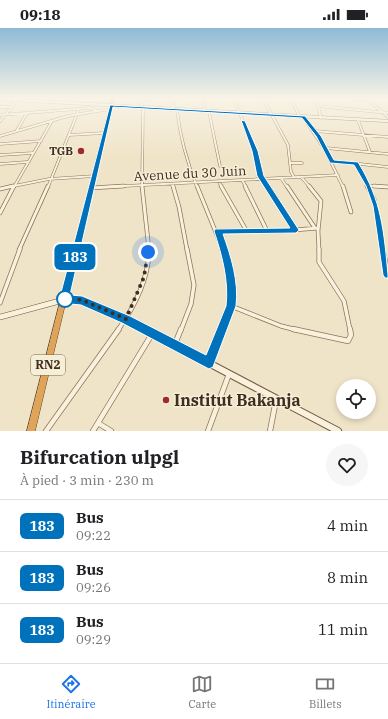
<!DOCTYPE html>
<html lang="fr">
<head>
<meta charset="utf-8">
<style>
	body { margin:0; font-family:"IBM Plex Serif",serif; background:#f6f6f6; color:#202124; height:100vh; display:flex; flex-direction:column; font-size:15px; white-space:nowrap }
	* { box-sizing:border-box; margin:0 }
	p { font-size:13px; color:#757577 }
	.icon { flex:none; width:22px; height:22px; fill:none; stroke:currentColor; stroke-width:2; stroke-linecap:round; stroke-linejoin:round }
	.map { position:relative; height:403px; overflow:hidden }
	.details { display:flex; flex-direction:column; background:#fff; flex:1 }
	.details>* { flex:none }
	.badge { padding:0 8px; border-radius:6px; font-size:14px; line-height:26px }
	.fabs { position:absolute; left:336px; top:351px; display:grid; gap:8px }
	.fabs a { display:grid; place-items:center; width:40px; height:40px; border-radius:50%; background:#fff; box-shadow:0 2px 6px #0003; font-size:20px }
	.you { position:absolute; width:20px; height:20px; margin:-10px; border:3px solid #fff; border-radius:50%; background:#1a73e8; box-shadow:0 0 0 6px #1a73e833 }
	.map>.badge { position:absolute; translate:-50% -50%; box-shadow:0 0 0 2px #fff }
	.round { display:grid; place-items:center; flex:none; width:42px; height:42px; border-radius:21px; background:#f6f6f6 }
	.headline { display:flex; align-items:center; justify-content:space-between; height:68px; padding:0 20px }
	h1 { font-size:19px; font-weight:700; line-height:30px }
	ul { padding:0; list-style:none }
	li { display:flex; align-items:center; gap:12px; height:52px; padding:0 20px; border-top:1px solid #e0e0e0 }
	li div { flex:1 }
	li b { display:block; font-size:15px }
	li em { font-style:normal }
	li .badge { min-width:44px; font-weight:700; text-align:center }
	.status { display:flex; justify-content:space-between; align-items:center; height:28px; padding:0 20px; background:#fff; direction:ltr }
	.status svg { height:11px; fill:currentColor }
	.dock { display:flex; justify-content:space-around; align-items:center; height:56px; border-top:1px solid #e0e0e0; background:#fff; font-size:11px; color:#757577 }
	.dock a { display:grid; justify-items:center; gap:2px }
	.dock .current { color:#1a73e8 }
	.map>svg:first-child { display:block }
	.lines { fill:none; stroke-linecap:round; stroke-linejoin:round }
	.street-far3-casing { stroke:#8d765c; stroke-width:3 }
	.street-far2-casing { stroke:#8d765c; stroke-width:4.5 }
	.street-far1-casing { stroke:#8d765c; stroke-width:5 }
	.street-casing { stroke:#8d765c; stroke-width:6 }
	.secondary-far2-casing { stroke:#6f573f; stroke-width:3.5 }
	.secondary-far1-casing { stroke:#6f573f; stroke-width:6 }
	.secondary-casing { stroke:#6f573f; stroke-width:8 }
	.highway-casing { stroke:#5b4430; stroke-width:1 }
	.street-far3 { stroke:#faf1dc; stroke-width:2 }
	.street-far2 { stroke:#faf1dc; stroke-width:3 }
	.street-far1 { stroke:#faf1dc; stroke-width:3.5 }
	.street { stroke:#faf1dc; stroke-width:4.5 }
	.secondary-far2 { stroke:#faf1dc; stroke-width:2.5 }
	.secondary-far1 { stroke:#faf1dc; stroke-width:5 }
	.secondary { stroke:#faf1dc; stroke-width:6 }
	.highway { fill:#e0a458; fill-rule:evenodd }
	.line { fill:#0072bc; stroke:#fff }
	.walk { stroke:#3d2e20; stroke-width:4; stroke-dasharray:0 7.2 }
	.poi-dot { fill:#9e2a2b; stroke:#f7eed8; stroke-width:1.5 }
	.stop-dot { fill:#fff; stroke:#0072bc; stroke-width:2 }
	.labels { text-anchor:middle; stroke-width:3; stroke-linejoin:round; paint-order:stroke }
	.far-poi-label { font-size:11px; font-weight:bold; fill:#3d2e20; stroke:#f7eed8; text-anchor:end }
	.shield { fill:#f7eed8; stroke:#756857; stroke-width:1 }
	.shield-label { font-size:12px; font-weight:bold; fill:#3d2e20 }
	.street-label { font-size:13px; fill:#3d2e20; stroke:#f7eed8 }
	.near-poi-label { font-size:16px; font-weight:bold; fill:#3d2e20; stroke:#f7eed8; text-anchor:start }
</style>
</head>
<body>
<div class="status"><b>09:18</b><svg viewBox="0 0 49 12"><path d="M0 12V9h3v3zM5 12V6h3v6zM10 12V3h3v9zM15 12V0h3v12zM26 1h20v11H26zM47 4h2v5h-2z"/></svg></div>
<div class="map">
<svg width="388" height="403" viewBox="0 0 388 403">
	<rect width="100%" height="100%" fill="#f0e4c8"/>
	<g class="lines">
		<defs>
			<path id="street-far3" d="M234,71L255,123L261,148L268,159
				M263,71L288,117L291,144L294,149
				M291,71L300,89
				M316,71L321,90
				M354,71L369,72
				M367,71L388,89
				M318,78L388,85
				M0,79H12
				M141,80L144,71
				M172,82L175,71
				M177,82C180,109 187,134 197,159
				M204,83L205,71
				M209,84L220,138
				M0,87L90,80L96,82
				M303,89L325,122L343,159
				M358,92L370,124
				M0,93L18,71
				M17,102L27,85
				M315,103L388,109
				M69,107L104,105
				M0,108L68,88L110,81
				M0,116L41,113
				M326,120L388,126
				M0,127L33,125
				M332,133L388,139
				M290,135H302
				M0,136L27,134
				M356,136L368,159
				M301,149L310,159
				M281,150L287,159
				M242,152L246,159
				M218,153L222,159
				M172,156L173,159
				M369,158L388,159
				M9,159L49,151L95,148
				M14,159L52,93
				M48,159L79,81
				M105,159L338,147
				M142,159L143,80"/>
			<path id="street-far2" d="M142,158L149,222
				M173,158L179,179L187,222
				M197,158L223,222
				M221,158L246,202
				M245,158L267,203
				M268,158L296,202
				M287,158L315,200
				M309,158L321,173L318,203L319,222
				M343,158L351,184
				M367,158L374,171L383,222
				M374,158L388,159
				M91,160L124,158
				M0,161L13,158
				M0,185L14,158
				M218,203H282L318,200
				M19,222L48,158"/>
			<path id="street-far1" d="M222,221C232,250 235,273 223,302
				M319,221V234L344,273L350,302
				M383,221L388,247
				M0,275L20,221
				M231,278L281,298L297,302
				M118,302C135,278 149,250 149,221
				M181,302L191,276L194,257L187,221"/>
			<path id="street" d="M293,301L348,313L351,307L350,301
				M175,316L181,301
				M209,334L223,301
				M98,395L111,403
				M46,403L119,301
				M93,403L152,306
				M208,403L229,346
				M270,403L276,372"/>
			<path id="secondary-far2" d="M0,71L388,93"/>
			<path id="secondary-far1" d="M0,289L67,271L82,272L146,302"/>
			<path id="secondary" d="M144,301L338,403"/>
			<path id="highway" d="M112,71H114L35,403H27Z"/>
		</defs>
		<use href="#street-far3" class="street-far3-casing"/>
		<use href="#street-far2" class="street-far2-casing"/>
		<use href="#street-far1" class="street-far1-casing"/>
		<use href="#street" class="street-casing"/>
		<use href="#secondary-far2" class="secondary-far2-casing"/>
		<use href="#secondary-far1" class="secondary-far1-casing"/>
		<use href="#secondary" class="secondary-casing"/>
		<use href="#highway" class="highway-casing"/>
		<use href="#street-far3" class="street-far3"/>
		<use href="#street-far2" class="street-far2"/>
		<use href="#street-far1" class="street-far1"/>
		<use href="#street" class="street"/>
		<use href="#secondary-far2" class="secondary-far2"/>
		<use href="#secondary-far1" class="secondary-far1"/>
		<use href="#secondary" class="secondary"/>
		<use href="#highway" class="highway"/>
	</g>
	<linearGradient id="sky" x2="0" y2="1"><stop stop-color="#8fbad6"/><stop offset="0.55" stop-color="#f8f3e6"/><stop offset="1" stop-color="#f8f3e6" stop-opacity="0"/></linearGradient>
	<rect width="388" height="128" fill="url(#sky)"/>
	<path class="line" d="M110,77L305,88L321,108L334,132L358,134C382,173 384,204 388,247V250H385L383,247L373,178L366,158L354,137L330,135L316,108L302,90L113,79L70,267L82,268L130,288L206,327L226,278C229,253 222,227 214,203L215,201L290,200L257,148L252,123L241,92L245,93L258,123L264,148L299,202L296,205L223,206C231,228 239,254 236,278L213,339L209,341L122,295L81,277L61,275L59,272Z"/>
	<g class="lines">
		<path class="walk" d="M65,271L82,272L126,291L144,249L148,224"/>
	</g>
	<g class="poi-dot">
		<circle cx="81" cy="123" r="4"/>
		<circle cx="166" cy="372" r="4"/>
	</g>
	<circle class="stop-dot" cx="65" cy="271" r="8"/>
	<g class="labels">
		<g class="far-poi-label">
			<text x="73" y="127">TGB</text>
		</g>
		<rect class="shield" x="31" y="327" width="34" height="20" rx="3"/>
		<g class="shield-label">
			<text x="48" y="341">RN2</text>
		</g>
		<g class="street-label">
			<text transform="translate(190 145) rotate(-3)" y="5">Avenue du 30 Juin</text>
		</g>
		<g class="near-poi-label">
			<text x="174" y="378">Institut Bakanja</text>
		</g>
	</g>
</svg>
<div class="fabs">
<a><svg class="icon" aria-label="locate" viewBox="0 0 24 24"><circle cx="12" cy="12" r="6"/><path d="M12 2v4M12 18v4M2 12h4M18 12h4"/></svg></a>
</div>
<div class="you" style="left:148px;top:224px"></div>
<b class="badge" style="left:75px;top:229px;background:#0072bc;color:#fff">183</b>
</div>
<section class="details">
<div class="headline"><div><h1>Bifurcation ulpgl</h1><p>À pied · 3 min · 230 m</p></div><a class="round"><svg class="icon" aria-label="heart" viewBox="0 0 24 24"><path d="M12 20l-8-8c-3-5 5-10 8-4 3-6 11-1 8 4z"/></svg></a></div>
<ul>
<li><span class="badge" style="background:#0072bc;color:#fff">183</span><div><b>Bus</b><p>09:22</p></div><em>4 min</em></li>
<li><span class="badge" style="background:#0072bc;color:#fff">183</span><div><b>Bus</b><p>09:26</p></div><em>8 min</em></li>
<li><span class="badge" style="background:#0072bc;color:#fff">183</span><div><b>Bus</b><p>09:29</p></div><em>11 min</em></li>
</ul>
</section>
<nav class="dock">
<a class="current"><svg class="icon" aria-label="directions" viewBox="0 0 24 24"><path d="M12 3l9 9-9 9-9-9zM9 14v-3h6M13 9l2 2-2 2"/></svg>Itinéraire</a>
<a><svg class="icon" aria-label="map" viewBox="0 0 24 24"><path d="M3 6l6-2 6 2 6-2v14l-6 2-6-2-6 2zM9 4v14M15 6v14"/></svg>Carte</a>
<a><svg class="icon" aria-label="tickets" viewBox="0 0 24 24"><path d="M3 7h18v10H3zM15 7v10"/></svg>Billets</a>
</nav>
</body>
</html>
